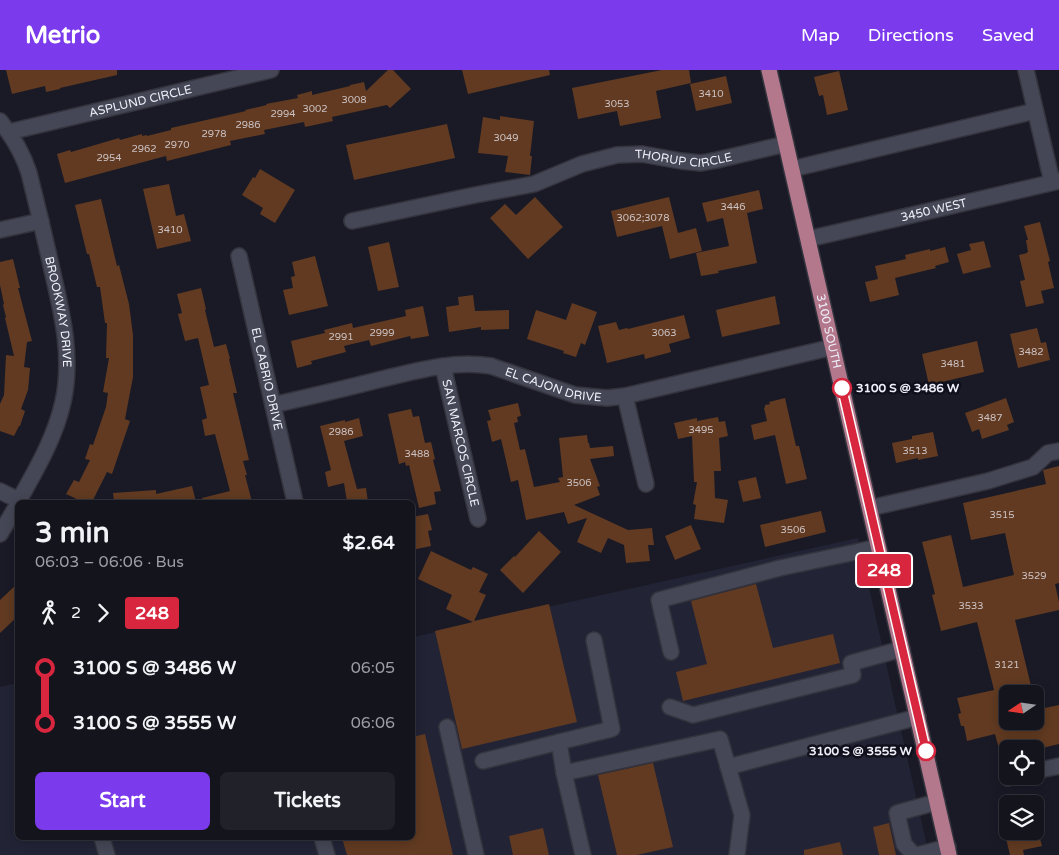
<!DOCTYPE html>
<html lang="en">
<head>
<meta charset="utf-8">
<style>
	body { margin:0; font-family:"Varela Round",sans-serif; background:#202129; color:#f1f3f6; height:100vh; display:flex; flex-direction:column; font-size:19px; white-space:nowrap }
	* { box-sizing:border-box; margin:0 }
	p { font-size:16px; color:#9d9ea3 }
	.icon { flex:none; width:28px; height:28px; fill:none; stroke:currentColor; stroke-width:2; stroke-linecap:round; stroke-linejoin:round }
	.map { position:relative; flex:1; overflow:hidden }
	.side { position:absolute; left:15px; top:430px; width:400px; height:340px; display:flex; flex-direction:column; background:#13141c; border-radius:8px; box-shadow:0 2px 12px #0003,0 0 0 1px #32333b }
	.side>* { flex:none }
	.badge { padding:0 10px; border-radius:4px; font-size:18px; line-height:32px }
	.needle { width:32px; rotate:257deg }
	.controls { position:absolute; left:999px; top:615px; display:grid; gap:10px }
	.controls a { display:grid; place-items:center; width:45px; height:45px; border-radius:8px; background:#13141c; box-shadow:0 2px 12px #0003,0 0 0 1px #32333b; font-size:25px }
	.map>.badge { position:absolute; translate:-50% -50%; box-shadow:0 0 0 2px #fff }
	.legs { display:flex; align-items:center; gap:8px; height:55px; padding:0 20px; font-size:16px }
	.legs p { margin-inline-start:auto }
	.summary { display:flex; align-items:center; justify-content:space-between; height:85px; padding:0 20px }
	h1 { font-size:28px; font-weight:700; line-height:38px }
	.action { display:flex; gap:10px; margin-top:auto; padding:10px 20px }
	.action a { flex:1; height:58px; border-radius:8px; background:#7c3aed; color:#fff; font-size:20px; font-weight:700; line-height:58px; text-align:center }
	.action a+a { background:#202129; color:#f1f3f6 }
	ul { padding:0 20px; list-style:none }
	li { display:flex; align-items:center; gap:18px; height:55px; font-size:19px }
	li i { display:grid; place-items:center; width:8px; height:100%; margin:0 6px; background:currentColor }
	li i::after { content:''; width:12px; height:12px; margin:-6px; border:4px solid; border-radius:50%; background:#13141c }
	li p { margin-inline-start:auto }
	li:first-child i { background:linear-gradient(#0000 50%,currentColor 0) }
	li:last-child i { background:linear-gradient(currentColor 50%,#0000 0) }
	header { display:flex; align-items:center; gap:30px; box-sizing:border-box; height:70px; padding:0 25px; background:#7c3aed; color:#fff }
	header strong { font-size:24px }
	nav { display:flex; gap:28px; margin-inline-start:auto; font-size:18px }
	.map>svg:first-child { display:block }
	.built { fill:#222335 }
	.building { fill:#613a21 }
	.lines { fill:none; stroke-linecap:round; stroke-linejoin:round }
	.minor-casing { stroke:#34343e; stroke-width:18 }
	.major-casing { stroke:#34343e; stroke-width:18 }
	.minor { stroke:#464756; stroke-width:15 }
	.major { stroke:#b4788d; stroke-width:15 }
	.line-1-casing { stroke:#fff; stroke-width:11 }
	.line-1 { stroke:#d7263d; stroke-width:8 }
	.stop-1-dot { fill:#fff; stroke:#d7263d; stroke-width:2.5 }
	.labels { text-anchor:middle; stroke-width:5; stroke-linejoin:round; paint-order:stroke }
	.number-label { font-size:10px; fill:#ccc2c3 }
	.street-label { font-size:12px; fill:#eff0f9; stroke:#10101c }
	.stop-label { font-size:12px; font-weight:bold; fill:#eff0f9; stroke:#10101c; text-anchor:start }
</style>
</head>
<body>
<header>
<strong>Metrio</strong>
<nav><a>Map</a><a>Directions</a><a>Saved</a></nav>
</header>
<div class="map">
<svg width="1059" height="785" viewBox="0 0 1059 785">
	<rect width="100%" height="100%" fill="#191a26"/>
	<path class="built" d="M858,468L929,785H0V617L17,613L18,768H412L413,567Z"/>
	<path class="building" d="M6,0H117V5L60,18V19L46,22L45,16L12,24Z
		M388,0H393L411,19L390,38L387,35L332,47L333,51L305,57L304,52L264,60L265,64L230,71L231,75L167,91L166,86L65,113L57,84L70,80L71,82L119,68L120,70L142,64V66L147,65V66L171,60V58L246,41L245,40L267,35L266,34L298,28L297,25L312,21V25L350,16V15L364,12L366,21Z
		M462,0H549L550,5L468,24Z
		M662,0H689L691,13L656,21L661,48L620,56L617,41L578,49L572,18Z
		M839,1L848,40L827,45L823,25L819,26L814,7Z
		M726,6L732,33L696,41L690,14Z
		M500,46L534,51L530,86H532L530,105L505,102L508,86L478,83L483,47L500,50Z
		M447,54L455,88L354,110L346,75Z
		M260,99L295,120L275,153L260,144L263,138L242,125L253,107L255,108Z
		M169,114L176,146L184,144L191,171L157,179L143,119Z
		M759,120L763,139L747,143L757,193L718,201L719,203L701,206L696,183L729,176L723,148L707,152L702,133Z
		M535,127L563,157L528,189L490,148L505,134L516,145Z
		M669,127L678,163L696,158L702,181L670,189L662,156L617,167L611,141Z
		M101,129L117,196L119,195L129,234L133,265V307L125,349L130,351L112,404L107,402L92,432H83L66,424L74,410L79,412L90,390L85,389L90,374L93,375L106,337L108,323L103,322L109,288H106L107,253H105L100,217H97L89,184H87L75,135Z
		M1040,152L1050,191L1048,192L1054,218L1041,221L1044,233L1026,237L1020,211L1025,210L1019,185L1027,183V182H1028L1026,170H1028L1024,156Z
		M984,171L991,197L963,204L957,184L971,180L969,174Z
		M389,172L399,217L378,221L368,177Z
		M945,177L949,192L935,196L936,198L895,208L899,225L870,232L865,212L878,209L875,196L906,189L905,185L930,179V181Z
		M315,186L328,236L289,245L283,220L293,218L291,207L295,206L292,192Z
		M13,189L20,218H18L32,271L27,272L24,297L30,298L28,320L21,339L25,341L20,356H19L14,366L0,361V334L4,325L6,285L14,286L5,248L6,247L3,235L4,234L0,215V192Z
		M201,218L206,239L205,240L214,277L226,274L230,289H229L237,323H233L249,390L243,391L247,405H245L252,432H202V428L230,421L215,364L205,366L202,350L207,348L200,317L209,315L198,268L185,271L178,244L182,243L177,224Z
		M473,225L475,241L509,240V259L481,260V257L449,262L446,237L459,235L458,227Z
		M775,226L780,254L722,267L716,240Z
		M572,233L597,242L585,275L581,273L576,287L563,283L564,281L527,269L536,240L566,250Z
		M423,236L429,266L411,269L410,266L371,276L369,270L344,276L346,282L311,291L312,294L297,298L291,271L325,263L324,260L352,253L353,258L406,246L405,240Z
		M684,245L690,268L669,274L671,282L645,289L644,284L607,293L598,256L616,252L619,260L627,258L628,259Z
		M1037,258L1041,273L1046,272L1050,290L1018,298L1010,264Z
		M977,271L984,302L929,315L922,284Z
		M785,328L796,376H799L807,409L786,414L775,365L754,370L751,355L767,351L764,338L765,337V335L770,334L769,332Z
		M1006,328L1014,352L1007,355L1009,360L982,369L979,359L972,362L965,343Z
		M518,333L521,346L517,347L518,352L514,353L520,380L525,379L534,417L560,412L558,408L563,407L559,368L587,365L588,373H589L590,378L613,376L614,386L590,389L600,416L597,417L600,425L574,435L628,460L652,458L654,475H648L650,491L626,493L624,475L608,468L601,483L577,472L587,448L568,454L564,442L526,450L518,410L511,412L501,369L492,372L487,351L491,350L488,340Z
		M411,339L413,347L419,346L425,373L431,372L435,389L433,390L441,421L434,422L436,434L419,438L409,395L406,396L405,392L399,394L388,344Z
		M718,347L719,352L725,351L728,366L719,368L721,401H714L715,428L728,430L724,453L694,449L696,435L693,434L697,412H694L692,366L678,369L674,353L697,348V351Z
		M359,348L363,366L344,371L357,419L366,418L368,432H347L344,413L328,417L325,402L331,400L320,356L345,350V352Z
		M933,362L938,386L918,390V388L896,393L892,373L912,369V366Z
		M1059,396V513L1055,514L1059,532V540L1015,550L1033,624H1008V651H1035V640L1059,635V674L1038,679H999L995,664L967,671L964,656H961L958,644L961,643L957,628L994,620L977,552L941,561L932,525L935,524L922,472L951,465L963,517L1014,505L1005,463L971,470L963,433L1046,414L1043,400Z
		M756,407L761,428L743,432L738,411Z
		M192,416L196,432H114L113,423L156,420V424Z
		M821,441L826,462L765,477L760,455Z
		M428,444L432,460L428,461L431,476L412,480V447Z
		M691,455L701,479L675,490L665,466Z
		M539,461L561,482L523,523L500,500L514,486L515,487Z
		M431,481L471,500L473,497L488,504L479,522L486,525L474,551L549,534L577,652L462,679L435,561L473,552L446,539L452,525L418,509Z
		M18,513V546L0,563V530Z
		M756,514L773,578L833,564L840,593L683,631L676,602L707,594L691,531Z
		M425,664L453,785H347L342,768H412V667Z
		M653,693L673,777L637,785H617L598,705Z
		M889,753L896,785H879L873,757Z
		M543,758L549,785H513L509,766Z
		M1015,761H1038L1042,776L1023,780L1024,785H1010L1005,764Z
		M840,772L843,785H804V780Z"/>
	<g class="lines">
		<defs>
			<g id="minor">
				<path d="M1026,0L1052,112"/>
				<path id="s1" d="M0,51C13,67 23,84 29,103C37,135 45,168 52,200C62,243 73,287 63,332C55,368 36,400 18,432"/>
				<path id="s2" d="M9,62L271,0"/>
				<path d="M792,99L1035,41"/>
				<path id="s3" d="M352,151L475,125L534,114L582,94L617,85L642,84L681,91L701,93L717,90L786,74"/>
				<path d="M0,160L41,151"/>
				<path id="s4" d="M808,169L1059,111"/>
				<path id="s5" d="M239,186L295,432"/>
				<path id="s6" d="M443,296L478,449"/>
				<path d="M625,326L646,414"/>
				<path id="s7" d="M273,335C308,327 343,319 378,310C415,301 453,290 491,296L575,325L607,328L625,326L833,277"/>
				<path d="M0,421L22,432"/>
				<path d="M870,438L988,411L1033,397L1048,383L1059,381"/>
				<path d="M0,464L18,434"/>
				<path d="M671,582L659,530L780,498L856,482L878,477"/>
				<path d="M670,637L693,645L853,605L851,593L902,579"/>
				<path d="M447,657L476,785"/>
				<path d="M483,691L559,672"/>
				<path d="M728,697L918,647"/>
				<path d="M1035,701L1059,696"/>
				<path d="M564,703L559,672L612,659L594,570"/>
				<path d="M1008,708L1014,706"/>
				<path d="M102,768L107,785"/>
				<path d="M322,768L327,785"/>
				<path d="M583,785L564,703L720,669L742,745L737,785"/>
				<path d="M914,785L904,774L897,743L937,732"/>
				<path d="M917,785L948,777"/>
			</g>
			<g id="major">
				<path id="s8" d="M769,0L949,785"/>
			</g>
		</defs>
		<use href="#minor" class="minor-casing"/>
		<use href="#major" class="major-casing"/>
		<use href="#minor" class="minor"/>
		<use href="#major" class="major"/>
	</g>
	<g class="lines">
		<defs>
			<path id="line-1" d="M842,318L926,681"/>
		</defs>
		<use href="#line-1" class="line-1-casing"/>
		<use href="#line-1" class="line-1"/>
	</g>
	<g class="stop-1-dot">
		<circle cx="842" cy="318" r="9"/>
		<circle cx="926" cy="681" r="9"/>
	</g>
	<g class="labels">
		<g class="number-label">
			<text x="711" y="27">3410</text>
			<text x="354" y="33">3008</text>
			<text x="617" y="37">3053</text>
			<text x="315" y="42">3002</text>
			<text x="283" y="47">2994</text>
			<text x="248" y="58">2986</text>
			<text x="214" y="67">2978</text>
			<text x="506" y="71">3049</text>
			<text x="177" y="78">2970</text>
			<text x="144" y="82">2962</text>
			<text x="109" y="91">2954</text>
			<text x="733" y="140">3446</text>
			<text x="643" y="151">3062;3078</text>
			<text x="170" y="163">3410</text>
			<text x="382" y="266">2999</text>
			<text x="664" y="266">3063</text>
			<text x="341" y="270">2991</text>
			<text x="1031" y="285">3482</text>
			<text x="953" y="297">3481</text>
			<text x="990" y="351">3487</text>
			<text x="701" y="363">3495</text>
			<text x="341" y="365">2986</text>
			<text x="915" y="384">3513</text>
			<text x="417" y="387">3488</text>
			<text x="579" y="416">3506</text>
			<text x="1002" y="448">3515</text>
			<text x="793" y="463">3506</text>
			<text x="1034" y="509">3529</text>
			<text x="971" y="539">3533</text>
			<text x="1007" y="598">3121</text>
		</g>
		<g class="street-label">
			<text dy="4" stroke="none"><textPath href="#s2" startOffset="135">ASPLUND CIRCLE</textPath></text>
			<text dy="4" stroke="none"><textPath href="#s3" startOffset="341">THORUP CIRCLE</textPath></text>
			<text dy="4" stroke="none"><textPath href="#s4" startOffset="129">3450 WEST</textPath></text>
			<text dy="4" stroke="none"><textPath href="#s1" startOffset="202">BROOKWAY DRIVE</textPath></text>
			<text dy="4" stroke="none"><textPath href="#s8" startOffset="268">3100 SOUTH</textPath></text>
			<text dy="4" stroke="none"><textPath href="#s5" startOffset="126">EL CABRIO DRIVE</textPath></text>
			<text dy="4" stroke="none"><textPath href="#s7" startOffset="288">EL CAJON DRIVE</textPath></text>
			<text dy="4" stroke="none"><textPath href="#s6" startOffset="79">SAN MARCOS CIRCLE</textPath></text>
		</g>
		<g class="stop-label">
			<text x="856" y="322">3100 S @ 3486 W</text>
			<text x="912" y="685" text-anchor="end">3100 S @ 3555 W</text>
		</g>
	</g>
</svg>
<div class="controls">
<a><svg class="needle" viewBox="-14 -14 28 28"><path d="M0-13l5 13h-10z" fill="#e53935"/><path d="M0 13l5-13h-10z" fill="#9d9ea3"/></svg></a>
<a><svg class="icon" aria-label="locate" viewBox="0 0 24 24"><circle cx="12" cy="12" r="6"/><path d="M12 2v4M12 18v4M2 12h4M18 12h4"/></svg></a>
<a><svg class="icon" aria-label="layers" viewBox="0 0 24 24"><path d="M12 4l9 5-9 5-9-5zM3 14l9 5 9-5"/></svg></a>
</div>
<b class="badge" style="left:884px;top:500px;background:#d7263d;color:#fff">248</b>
<section class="side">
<div class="summary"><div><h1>3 min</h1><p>06:03 – 06:06 · Bus</p></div><b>$2.64</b></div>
<div class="legs"><svg class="icon" aria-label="walk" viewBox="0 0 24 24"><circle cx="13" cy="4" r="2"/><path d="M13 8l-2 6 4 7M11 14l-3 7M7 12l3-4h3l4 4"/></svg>2<svg class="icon" aria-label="forward" viewBox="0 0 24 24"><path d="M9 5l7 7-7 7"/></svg><b class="badge" style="background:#d7263d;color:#fff">248</b></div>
<ul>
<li><i style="color:#d7263d"></i><b>3100 S @ 3486 W</b><p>06:05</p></li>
<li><i style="color:#d7263d"></i><b>3100 S @ 3555 W</b><p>06:06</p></li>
</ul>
<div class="action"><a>Start</a><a>Tickets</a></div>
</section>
</div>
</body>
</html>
